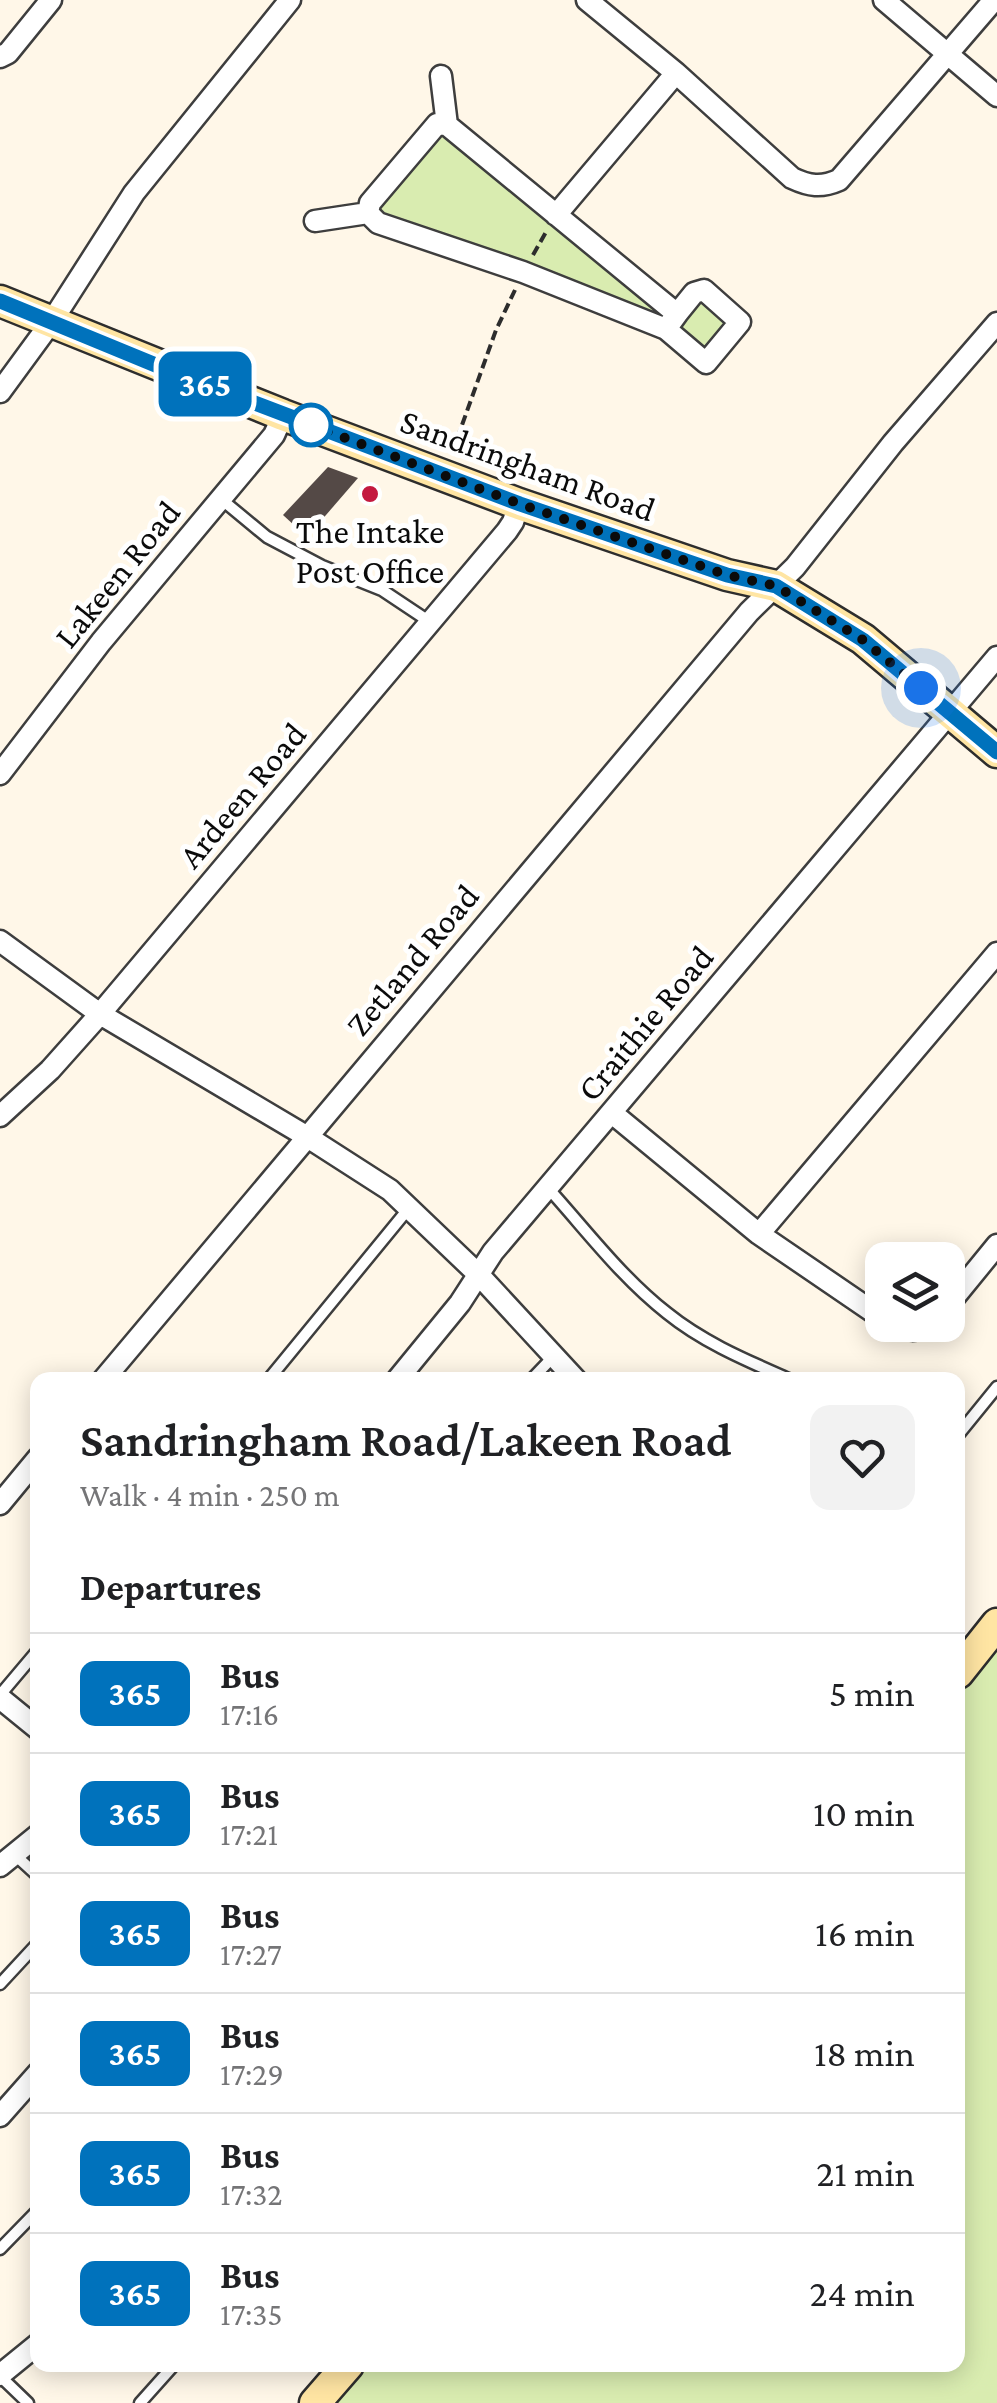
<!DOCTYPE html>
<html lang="en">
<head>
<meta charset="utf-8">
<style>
	body { margin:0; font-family:"Crimson Pro",serif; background:#f2f2f2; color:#202124; height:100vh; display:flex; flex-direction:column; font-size:38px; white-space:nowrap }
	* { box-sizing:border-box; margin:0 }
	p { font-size:32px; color:#757577 }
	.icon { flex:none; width:55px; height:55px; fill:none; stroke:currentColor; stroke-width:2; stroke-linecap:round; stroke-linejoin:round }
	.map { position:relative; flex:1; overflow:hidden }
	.details { position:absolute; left:30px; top:1372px; width:935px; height:1000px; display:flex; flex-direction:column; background:#fff; border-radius:20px; box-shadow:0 5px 25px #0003 }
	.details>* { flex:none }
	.badge { padding:0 20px; border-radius:15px; font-size:35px; line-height:65px }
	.fabs { position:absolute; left:865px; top:1242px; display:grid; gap:20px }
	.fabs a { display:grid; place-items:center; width:100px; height:100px; border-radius:20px; background:#fff; box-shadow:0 5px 25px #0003; font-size:50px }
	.you { position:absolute; width:50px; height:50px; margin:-25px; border:8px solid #fff; border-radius:50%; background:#1a73e8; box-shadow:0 0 0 15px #1a73e833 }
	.map>.badge { position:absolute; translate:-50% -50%; box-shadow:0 0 0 5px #fff }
	h2 { padding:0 50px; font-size:38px; line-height:90px }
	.round { display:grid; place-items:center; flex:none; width:105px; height:105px; border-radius:20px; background:#f2f2f2 }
	.summary { display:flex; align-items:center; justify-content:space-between; height:170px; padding:0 50px }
	h1 { font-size:48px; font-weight:600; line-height:75px }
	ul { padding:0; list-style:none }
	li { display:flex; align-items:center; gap:30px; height:120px; padding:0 50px; border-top:2px solid #e0e0e0 }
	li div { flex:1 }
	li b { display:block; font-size:38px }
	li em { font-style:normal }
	li .badge { min-width:110px; font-weight:700; text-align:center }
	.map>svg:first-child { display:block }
	.green { fill:#d9ecb0 }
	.building { fill:#544946 }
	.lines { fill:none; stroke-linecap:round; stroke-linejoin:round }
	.lane-casing { stroke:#3e3e3e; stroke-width:15 }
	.street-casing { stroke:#3e3e3e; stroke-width:25 }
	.secondary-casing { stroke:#2d2d2d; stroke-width:35 }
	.path { stroke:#2d2d2d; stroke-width:4; stroke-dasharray:10 5; stroke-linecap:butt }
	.lane { stroke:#fff; stroke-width:10 }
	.street { stroke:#fff; stroke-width:20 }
	.secondary { stroke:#ffe5a3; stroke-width:30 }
	.line-casing { stroke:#fff; stroke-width:22 }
	.line { stroke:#0072bc; stroke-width:15 }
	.walk { stroke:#0b0b0b; stroke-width:10; stroke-dasharray:0 18 }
	.stop-dot { fill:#fff; stroke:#0072bc; stroke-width:5 }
	.poi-dot { fill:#c4193f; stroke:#fff; stroke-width:4 }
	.labels { text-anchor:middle; stroke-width:10; stroke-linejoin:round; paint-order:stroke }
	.street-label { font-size:35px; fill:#0b0b0b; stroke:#fff }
	.poi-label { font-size:35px; fill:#0b0b0b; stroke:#fff }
</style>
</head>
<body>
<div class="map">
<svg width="997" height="2403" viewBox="0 0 997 2403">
	<rect width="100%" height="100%" fill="#fff7e8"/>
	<path class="green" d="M442,135L653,308L652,313L382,217L378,211L382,203L436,138Z
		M703,300L726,320L724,331L709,350L700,349L676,331L697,303Z
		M997,1624V2403H335L365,2365H958V1673Z"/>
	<path class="building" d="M328,467L358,478L307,537L283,515Z"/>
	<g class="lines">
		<defs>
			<path id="lane" d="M221,499L267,537L322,566L382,590L430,622
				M548,1188C586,1230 622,1278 667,1313C704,1343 748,1361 791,1380
				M268,1380L409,1208
				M531,1380L554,1356
				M958,1435L997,1387
				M0,1695L38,1650
				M14,1854L38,1876
				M0,1984L38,1943
				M0,2249L38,2210
				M0,2376L28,2403
				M140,2403L174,2365"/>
			<path id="street" d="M587,0L676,73L792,178C809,186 821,188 839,180L994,0
				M884,0L997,96
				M0,57L8,53L51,0
				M441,76L447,125
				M437,124L447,125L677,314L666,329L523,272L378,223L368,213L370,203Z
				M556,215L676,73
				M315,221L368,213
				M666,329L706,363L740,322L704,290L694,293L677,314
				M0,392L52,321L134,193L290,0
				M0,774L101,642L274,435L283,415
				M0,941L100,1014L306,1136L390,1190L479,1275L576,1380
				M612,1113L759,1234L882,1318
				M0,1116L50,1070L100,1014L507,531L513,522L519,504
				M759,1234L997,953
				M948,1305L997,1245
				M893,1325C908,1331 916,1332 930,1325
				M103,1380L749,612L795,567L893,443L997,323
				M397,1380L460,1303L493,1252L997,657
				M0,1504L38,1458
				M0,1698L38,1729
				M0,1866L38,1835
				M0,2116L38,2073
				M0,2375L38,2344"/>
			<path id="secondary" d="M0,301L283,415L519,504L727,575L776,586L863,639L997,752
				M958,1673L997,1624
				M315,2403L348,2365"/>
		</defs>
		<use href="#lane" class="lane-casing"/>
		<use href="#street" class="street-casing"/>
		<use href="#secondary" class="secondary-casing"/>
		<path class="path" d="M533,255L546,232
			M452,453L496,330L515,290"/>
		<use href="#lane" class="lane"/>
		<use href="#street" class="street"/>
		<use href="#secondary" class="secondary"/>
	</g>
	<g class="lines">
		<defs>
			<path id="line" d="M0,301L163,368L520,504L727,575L776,586L863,640L997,752"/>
		</defs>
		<use href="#line" class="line-casing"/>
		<use href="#line" class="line"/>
		<path class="walk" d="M311,425L520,504L727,575L776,586L863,640L921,688"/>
	</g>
	<circle class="stop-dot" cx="311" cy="425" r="20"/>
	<circle class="poi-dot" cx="370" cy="494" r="10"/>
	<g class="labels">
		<g class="street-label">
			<text transform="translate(528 465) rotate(20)" y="12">Sandringham Road</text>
			<text transform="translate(117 574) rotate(-51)" y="12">Lakeen Road</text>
			<text transform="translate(242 795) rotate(-50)" y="12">Ardeen Road</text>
			<text transform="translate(412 960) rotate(-50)" y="12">Zetland Road</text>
			<text transform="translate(645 1023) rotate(-50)" y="12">Craithie Road</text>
		</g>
		<g class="poi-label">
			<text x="370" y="543">The Intake<tspan x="370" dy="40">Post Office</tspan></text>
		</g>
	</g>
</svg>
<div class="fabs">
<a><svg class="icon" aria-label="layers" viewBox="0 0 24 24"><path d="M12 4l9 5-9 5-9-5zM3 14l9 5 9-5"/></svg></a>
</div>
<div class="you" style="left:921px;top:688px"></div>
<b class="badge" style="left:205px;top:384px;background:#0072bc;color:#fff">365</b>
<section class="details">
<div class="summary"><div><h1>Sandringham Road/Lakeen Road</h1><p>Walk · 4 min · 250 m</p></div><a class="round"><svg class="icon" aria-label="heart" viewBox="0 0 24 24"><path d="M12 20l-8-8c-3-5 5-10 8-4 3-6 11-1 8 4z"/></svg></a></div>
<h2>Departures</h2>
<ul>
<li><span class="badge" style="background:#0072bc;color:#fff">365</span><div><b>Bus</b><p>17:16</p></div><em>5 min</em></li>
<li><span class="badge" style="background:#0072bc;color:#fff">365</span><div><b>Bus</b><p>17:21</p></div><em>10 min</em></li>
<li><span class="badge" style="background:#0072bc;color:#fff">365</span><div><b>Bus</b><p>17:27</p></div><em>16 min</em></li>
<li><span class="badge" style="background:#0072bc;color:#fff">365</span><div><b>Bus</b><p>17:29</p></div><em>18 min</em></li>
<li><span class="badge" style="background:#0072bc;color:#fff">365</span><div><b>Bus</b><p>17:32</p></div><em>21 min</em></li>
<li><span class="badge" style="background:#0072bc;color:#fff">365</span><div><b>Bus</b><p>17:35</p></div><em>24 min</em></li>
</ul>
</section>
</div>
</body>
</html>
